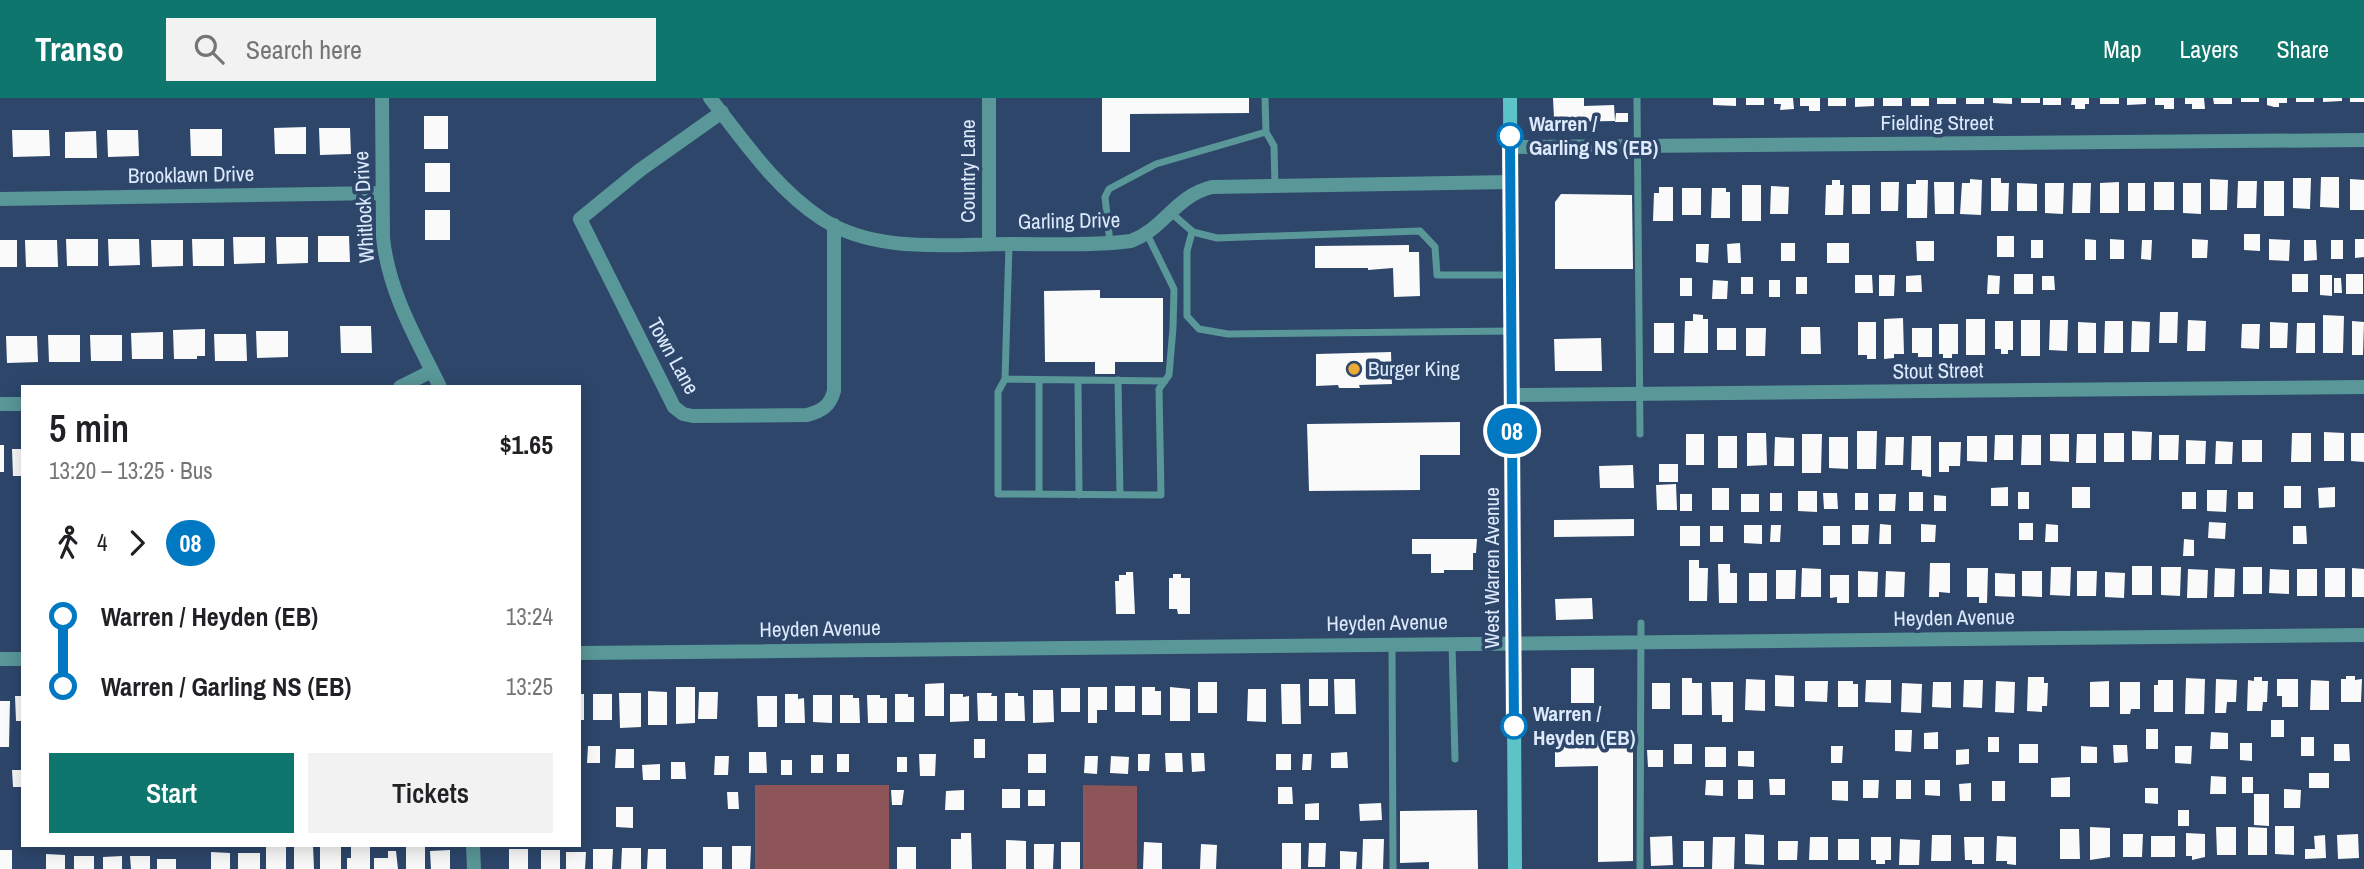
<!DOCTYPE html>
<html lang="en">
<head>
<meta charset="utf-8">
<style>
	body { margin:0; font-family:"Archivo Narrow",sans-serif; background:#f2f2f2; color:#202124; height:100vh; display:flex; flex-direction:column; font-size:26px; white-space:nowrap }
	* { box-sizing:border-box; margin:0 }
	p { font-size:23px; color:#757577 }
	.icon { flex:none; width:38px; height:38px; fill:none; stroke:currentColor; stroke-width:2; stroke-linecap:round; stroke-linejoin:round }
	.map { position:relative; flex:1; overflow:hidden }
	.details { position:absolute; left:21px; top:287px; width:560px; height:462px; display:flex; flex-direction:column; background:#fff; border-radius:0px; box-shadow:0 4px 18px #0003 }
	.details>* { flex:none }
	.badge { padding:0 14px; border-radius:23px; font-size:24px; line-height:46px }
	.map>.badge { position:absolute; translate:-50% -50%; box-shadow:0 0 0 4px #fff }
	.legs { display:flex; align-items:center; gap:10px; height:77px; padding:0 28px; font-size:23px }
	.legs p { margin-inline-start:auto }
	.summary { display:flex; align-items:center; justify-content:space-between; height:119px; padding:0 28px }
	h1 { font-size:38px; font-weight:600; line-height:52px }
	.button { display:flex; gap:14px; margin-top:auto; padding:14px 28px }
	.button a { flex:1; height:80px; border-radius:0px; background:#0f766e; color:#fff; font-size:28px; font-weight:600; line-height:80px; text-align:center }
	.button a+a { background:#f2f2f2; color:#202124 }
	ul { padding:0 28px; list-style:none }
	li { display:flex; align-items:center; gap:24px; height:70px; font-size:26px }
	li i { display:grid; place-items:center; width:10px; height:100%; margin:0 9px; background:currentColor }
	li i::after { content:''; width:18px; height:18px; margin:-9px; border:5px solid; border-radius:50%; background:#fff }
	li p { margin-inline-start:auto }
	li:first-child i { background:linear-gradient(#0000 50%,currentColor 0) }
	li:last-child i { background:linear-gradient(currentColor 50%,#0000 0) }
	header { display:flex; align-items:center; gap:42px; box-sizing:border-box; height:98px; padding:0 35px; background:#0f766e; color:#fff }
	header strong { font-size:33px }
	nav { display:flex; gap:38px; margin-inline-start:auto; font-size:24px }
	.search { width:490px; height:63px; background:#f2f2f2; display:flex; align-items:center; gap:18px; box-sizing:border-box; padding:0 24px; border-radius:0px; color:#757577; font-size:26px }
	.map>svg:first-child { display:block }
	.green { fill:#8d5557 }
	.building { fill:#fafafa }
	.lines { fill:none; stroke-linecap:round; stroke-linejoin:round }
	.lane { stroke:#5a9798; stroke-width:7 }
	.street { stroke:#5a9798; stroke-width:14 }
	.secondary { stroke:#5cc3c6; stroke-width:14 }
	.line-1-casing { stroke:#fff; stroke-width:16 }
	.line-1 { stroke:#0079c2; stroke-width:10 }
	.stop-1-dot { fill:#fff; stroke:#0079c2; stroke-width:3.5 }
	.poi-dot { fill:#eaaa39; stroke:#2d466a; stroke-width:2.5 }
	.labels { text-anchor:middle; stroke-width:7; stroke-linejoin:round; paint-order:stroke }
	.street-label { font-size:21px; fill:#ddeafc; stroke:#2d466a }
	.stop-label { font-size:21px; font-weight:bold; fill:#ddeafc; stroke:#2d466a; text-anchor:start }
	.poi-label { font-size:21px; fill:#ddeafc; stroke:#2d466a; text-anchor:start }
</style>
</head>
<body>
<header>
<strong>Transo</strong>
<div class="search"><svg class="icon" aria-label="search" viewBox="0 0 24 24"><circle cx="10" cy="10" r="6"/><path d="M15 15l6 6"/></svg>Search here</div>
<nav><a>Map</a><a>Layers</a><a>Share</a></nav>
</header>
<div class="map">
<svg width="2364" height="771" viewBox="0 0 2364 771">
	<rect width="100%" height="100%" fill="#2d466a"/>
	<path class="green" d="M755,687H889V771H755Z
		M1083,687L1137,688V771H1083Z"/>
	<path class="building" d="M1102,0H1249V15L1130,16V54H1102Z
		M1553,0H1584V8L1614,7L1615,23L1559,24L1554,20Z
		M1713,0H1736V8L1713,7Z
		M1746,0H1764V7H1746Z
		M1774,0H1793L1794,11L1780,12L1781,6H1774Z
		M1800,0H1820V13H1809V8H1800Z
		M1828,0H1846V8H1828Z
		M1855,0H1874V8L1855,9Z
		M1883,0H1902V8H1883Z
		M1911,0H1929V8H1911Z
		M1937,0H1956V6H1937Z
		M1966,0H1984V6H1966Z
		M1993,0H2012V6L1993,5Z
		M2021,0H2040V5H2021Z
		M2043,0H2061V7H2043Z
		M2072,0H2089V6H2085V11H2075V7H2071Z
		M2100,0H2119V6H2100Z
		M2127,0H2146V6L2127,7Z
		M2155,0H2174V11H2164V7H2155Z
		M2185,0H2204L2205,11H2192V6H2185Z
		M2213,0H2232V6H2214Z
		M2241,0H2259V4H2241Z
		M2267,0H2287V5H2279V9H2274L2267,7Z
		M2296,0H2314V4H2296Z
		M2323,0H2342V3L2323,4Z
		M2350,0H2364V4H2350Z
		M1616,15H1628V24H1615Z
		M424,18H448V51H424Z
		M306,29V56H275L274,30Z
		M319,30H350L351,56L320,57Z
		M190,31H222V58H191Z
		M12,32H49L50,58L13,59Z
		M107,32H138L139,58L108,59Z
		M96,33L97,60H65V34Z
		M425,65H450V94H425Z
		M2321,79H2339V110L2320,109Z
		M1991,80H2001V85H2009L2008,113H1991Z
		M2293,80H2311L2310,111L2293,110Z
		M1970,81L1982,82L1981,117L1960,116L1962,85H1970Z
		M2210,81L2228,82L2227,112H2210Z
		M2350,81L2364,82V112H2350Z
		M1832,82H1840V87H1844L1843,117H1825L1826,87H1832Z
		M1916,82H1928L1927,120H1907V86H1916Z
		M2238,83H2257L2256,110H2237Z
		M2264,83H2284V118H2264Z
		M1881,84H1899L1898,113H1881Z
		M1934,84H1954V116H1935Z
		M2119,84V115H2100V85Z
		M2154,84H2174V112H2154Z
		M2017,85L2037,86V113H2017Z
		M2045,85H2064L2063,116L2045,115Z
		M2073,85H2091L2090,115H2072Z
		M2128,85H2145V113H2128Z
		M2183,85H2201V116L2183,115Z
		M1742,87H1761V123H1742Z
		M1852,87H1870V116H1852Z
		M1771,88L1789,89L1788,116H1770Z
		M1659,89H1673V123H1653L1654,95H1659Z
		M1682,90H1701V117H1682Z
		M1712,90H1726V94H1730V120H1711Z
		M1561,96L1632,97L1633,171H1555V104Z
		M425,112H450V142H425Z
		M2244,136H2260V153L2244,152Z
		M318,138H349L350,164H318Z
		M1997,138H2014V159H1997Z
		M233,139H265V165L234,166Z
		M276,139H308V165L277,166Z
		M66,141H98V168H67Z
		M108,141H139L140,167L109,168Z
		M192,141H224V168H193Z
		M2085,141L2096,142V162H2085Z
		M2110,141L2124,142V161H2110Z
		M2192,141L2208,142L2207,160H2192Z
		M2269,141L2290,142L2289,163L2269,162Z
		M2355,141H2364V159L2355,160Z
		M0,142H17V169H0Z
		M25,142H57L58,169H26Z
		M151,142H183V168L152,169Z
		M2031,142H2043V160H2031Z
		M2142,142H2152L2151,162L2141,161Z
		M2304,142H2316L2317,162L2304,163Z
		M2331,142H2343V161H2331Z
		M1916,143H1934V163H1917Z
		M1740,145L1741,165H1728L1727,146Z
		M1781,145H1795V163H1781Z
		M1827,145H1849V165H1827Z
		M1696,146H1709L1708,165L1696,164Z
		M1409,147V154H1419L1420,198L1394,199L1393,170L1368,172V170H1315V148Z
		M2014,176H2033V196H2014Z
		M2292,176H2308V194H2292Z
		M2346,176H2363V196H2346Z
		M1855,177H1872L1873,195H1855Z
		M1879,177H1895L1894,198H1879Z
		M1921,177L1922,194H1906V178Z
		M1988,177L2000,178L1999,196H1987Z
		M2320,177H2332V198L2320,197Z
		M2042,178H2054L2055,192H2042Z
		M1741,179H1753V196H1741Z
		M1796,179H1807V196H1796Z
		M1680,180H1692V198H1680Z
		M2334,180H2341L2342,195H2334Z
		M1713,182L1728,183L1727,201H1712Z
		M1769,182H1780V199H1769Z
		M1100,192V200H1163V264H1115V276H1095V264H1045L1044,193Z
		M2160,214H2178L2177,245H2159Z
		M1693,216L1703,217V221H1708V255H1684L1685,223H1693Z
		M2323,217L2344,218L2343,255H2323Z
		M1903,220L1904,256H1894V260L1884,261V221Z
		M1966,221H1985V257H1966Z
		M2021,222H2040V258H2021Z
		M2050,222H2068L2067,253L2049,252Z
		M2188,222L2206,223L2205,253H2187Z
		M1995,223H2013V252H2008V256H2001V251H1995Z
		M2105,223H2123V255H2104Z
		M2132,223L2150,224L2149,254H2131Z
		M2352,223L2364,224L2363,257H2352Z
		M1858,224H1876V261H1867V257H1858Z
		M2078,224L2096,225V255H2078Z
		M2270,224L2288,225L2287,250H2270Z
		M1654,225H1674V255H1654Z
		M2297,225H2315V255H2296Z
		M1939,226H1958V256H1952V260H1943V256H1939Z
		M2242,226H2260L2259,251L2241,250Z
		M340,228H371L372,255H341Z
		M1801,229H1820L1821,256H1801Z
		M1717,230H1736V252H1717Z
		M1746,230H1766L1765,258H1746Z
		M1912,230H1932V259H1918V255H1912Z
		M205,231V258H197V261H174L173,232Z
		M256,233H288V259L257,260Z
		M163,234V261H132L131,235Z
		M214,236H246L247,263H215Z
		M48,237H80V264H49Z
		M90,237H122V263H91Z
		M6,238H37L38,264L7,265Z
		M1601,240L1602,273H1555L1554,241Z
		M1391,254L1392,286L1359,287L1360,290H1339L1338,287L1316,288V256Z
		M1460,324V357H1420V392L1309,393L1307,326Z
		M1857,333H1877L1876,371H1857Z
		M2132,333L2152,334L2151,362H2132Z
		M2324,334L2344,335V363H2324Z
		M1747,335H1766L1767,367L1747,368Z
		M2104,335H2124V364H2104Z
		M2292,335H2311V364H2291Z
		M2351,335H2364V364L2351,363Z
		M1686,336H1704V367H1686Z
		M1802,336H1822L1821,375H1802Z
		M2050,336H2069V364L2050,363Z
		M2077,336H2096V365H2076Z
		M1995,337H2013V362H1994Z
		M2022,337H2041V367H2021Z
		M2159,337H2179L2178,362H2159Z
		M1718,338H1737V370H1718Z
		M1912,338H1931V379L1922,378V372H1911Z
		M1967,338H1987V364L1967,363Z
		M1775,339L1794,340V368H1774Z
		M1829,339H1848V371L1829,370Z
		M1886,339H1904L1903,367H1885Z
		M2186,342L2206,343L2205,366H2186Z
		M2242,342H2262V364H2242Z
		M2216,343L2233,344L2232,366H2215Z
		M1939,344H1961L1960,368H1949V374H1939Z
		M0,347H4V374H0Z
		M12,351H23V378H13Z
		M1659,366H1678V384H1659Z
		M1633,367L1634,390H1600L1599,368Z
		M1676,386L1677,412H1657L1656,387Z
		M2284,388H2301V410H2284Z
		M2008,389V408H1991V390Z
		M2072,389H2090V410H2072Z
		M2335,389V409L2319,410L2318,390Z
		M1712,390H1729V412H1712Z
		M2207,392H2227L2226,414L2207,413Z
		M1798,393H1817V414L1798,413Z
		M1909,394H1923V413H1909Z
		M2018,394H2029V411H2018Z
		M2182,394H2196V411H2182Z
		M2238,394H2253V411H2238Z
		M1770,395H1782V413H1770Z
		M1823,395H1837L1838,411H1824Z
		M1855,395H1868V412H1855Z
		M1680,396H1692V413H1680Z
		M1741,396H1759V414H1741Z
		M1879,396H1896L1895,413H1879Z
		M1934,397L1946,398V413H1934Z
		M1634,421V438L1554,439V422Z
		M2209,424L2226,425L2225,441L2208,440Z
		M2019,425H2033V442H2019Z
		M1880,426L1891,427V446H1879Z
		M1921,426L1936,427L1935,444H1921Z
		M2046,426L2058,427V444H2045Z
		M1744,427H1762V446L1744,445Z
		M1771,427H1781L1780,444H1770Z
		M1852,427H1869L1868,446H1852Z
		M1680,428H1700V448H1680Z
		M1710,428H1723V444H1710Z
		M1823,428H1840V447H1823Z
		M2293,428H2306L2307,446H2293Z
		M1412,441H1477L1476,455H1473V472H1444V475H1431V456H1412Z
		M2184,441L2194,442V458H2183Z
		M1689,462H1699V470H1708L1707,503H1689Z
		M1930,465H1950V495L1939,494V499H1929Z
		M1718,466H1730V475H1737V505H1719Z
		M2132,468H2152V497H2132Z
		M2051,469H2071L2070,498L2050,497Z
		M2161,469H2181L2180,498L2161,497Z
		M2243,469H2262V496H2243Z
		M1802,470L1821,471V499H1801Z
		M1967,470H1988L1987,505H1979V499H1967Z
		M2215,470L2235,471L2234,499H2214Z
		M2325,470H2345V499H2325Z
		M2352,470L2364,471V499H2352Z
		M2188,471L2208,472L2207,500H2187Z
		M2270,471L2289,472V496L2269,495Z
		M2297,471H2317V498H2297Z
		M1776,472H1796L1795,501H1776Z
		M1858,473L1878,474L1877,499H1858Z
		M1886,473L1905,474L1904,499H1885Z
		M2022,473H2042V499L2022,498Z
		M2077,473H2097L2096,498H2077Z
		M1126,474H1133L1135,516H1116L1115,483H1119V477H1126Z
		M2105,474L2125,475L2124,500L2105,499Z
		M1749,475H1767V503H1749Z
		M1995,475L2015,476V499L1995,498Z
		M1173,476H1181V480H1190V516H1178L1177,511H1169V480H1173Z
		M1830,477H1849V505H1837V499L1830,500Z
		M1592,500L1593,521L1556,522L1555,501Z
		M1571,570H1594V605H1571Z
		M1775,577L1794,578V609L1775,608Z
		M2346,578H2355V582L2362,581L2361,604H2341V581H2346Z
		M2028,579H2044V585H2048L2047,608H2042V614L2027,613Z
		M2254,579H2262V583H2268L2267,604H2263L2262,613H2247L2248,582L2254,583Z
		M1682,580H1692V585H1702V617H1682Z
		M2186,580L2205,581L2204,616H2185Z
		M1309,581H1328V608H1309Z
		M1334,581H1355L1356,616H1335Z
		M1746,581L1765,582V613L1745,612Z
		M2216,581L2237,582L2236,604H2227L2226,615H2215Z
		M2277,581H2298V609H2282V598H2277Z
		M1866,582H1891V605L1865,604Z
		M1964,582H1983L1982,610L1963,609Z
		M2158,582H2173V614H2154V587H2158Z
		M2311,582L2329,583V612H2310Z
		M1805,583H1828L1827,604L1805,603Z
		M1838,583H1853V586H1858V609H1838Z
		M1996,583L2015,584L2014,615L1995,614Z
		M2109,583V609H2090V584Z
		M1198,584H1217V615H1198Z
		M1711,584H1733V624H1722V617H1712Z
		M1933,584H1951V610L1932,609Z
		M2120,584H2140V611H2131L2130,616H2120Z
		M944,585V618H925V586Z
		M1652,585H1670V611H1652Z
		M1902,585L1922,586L1921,615L1901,614Z
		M1281,586H1300L1301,626H1282Z
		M1115,588H1135V614H1115Z
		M676,589H695V625L676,626Z
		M1088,589H1107V612H1097V625H1088Z
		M1142,589H1155V593H1161V617H1142Z
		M1170,589L1190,591V623H1170Z
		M1061,590H1080V614H1061Z
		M1248,591H1266V624L1247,623Z
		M1033,592H1053L1054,624L1033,625Z
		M648,593L667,594V627H648Z
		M699,594H718L717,621H698Z
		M619,595H641V629L620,630Z
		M977,595H992L991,598H997V623H978Z
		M1005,595H1018V598H1024L1025,623H1005Z
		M579,596H584V622H579Z
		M593,596H612V622H593Z
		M785,596H798V601L804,600L805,625H785Z
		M895,596H908V599H914V624H895Z
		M950,596H963V599L969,598V623L950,624Z
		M813,597H832V625L813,624Z
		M840,597H853V600H859L860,625H840Z
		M867,597H880V600H887V625H868Z
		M15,598H23V623H16Z
		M757,598H777V629H758Z
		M0,603H10L9,649H0Z
		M2271,622H2284V639H2271Z
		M2146,631H2158V651H2146Z
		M1895,632H1912L1911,654L1895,653Z
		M1938,634V651H1924V635Z
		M2211,634L2228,635V651H2210Z
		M1988,639H1999V654H1988Z
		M2301,639H2314V658H2301Z
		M1555,640H1633V763L1598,764V668L1555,669Z
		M974,641H985V660H974Z
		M2240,645H2252V663L2240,662Z
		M1674,646H1692V666H1674Z
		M2019,646H2038V665H2019Z
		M2334,646H2349L2350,663H2334Z
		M2113,647H2127L2128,664L2114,665Z
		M588,648H600V665H587Z
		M1831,648H1843L1842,665H1831Z
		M2081,648L2097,649V665H2081Z
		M2175,648H2192L2191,666L2175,665Z
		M1705,649H1726V669H1705Z
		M616,651H634V670H615Z
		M1969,651V666L1956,667V652Z
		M1647,652H1663V669H1648Z
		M1738,653H1754V669L1738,668Z
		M749,654H766L767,675H749Z
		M1347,654L1348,670H1331V655Z
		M1165,655H1182L1183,674H1166Z
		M1191,655H1204L1205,673L1192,674Z
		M837,656H849V674H837Z
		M919,656H936L935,678H920Z
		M1028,656H1046V675H1028Z
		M1138,656H1150L1149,673H1138Z
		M1276,656H1291V672H1276Z
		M1303,656H1312L1311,672H1302Z
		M811,657H823V675H811Z
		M715,658H729L728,677H714Z
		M1085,658H1098L1097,676L1084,675Z
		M1111,658L1129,659L1128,676L1110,675Z
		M897,659H907V674H897Z
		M781,662H792V677H781Z
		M671,664H685L686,681H671Z
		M660,666V682H643L642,667Z
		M12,672H23V689H13Z
		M2309,675H2329V690H2309Z
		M2211,678L2226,679V696H2210Z
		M2070,679V699H2051V680Z
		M2242,679H2253V695H2242Z
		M1769,681H1785V697H1770Z
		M1706,682H1723V698L1705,697Z
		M1738,682H1753V701H1738Z
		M1863,682H1879L1878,700H1863Z
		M1896,682H1911V701H1896Z
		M1925,682H1940V698L1925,697Z
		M1832,683H1848V703L1832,702Z
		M1992,683H2005V703H1992Z
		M1971,685V703H1960L1959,686Z
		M1278,689H1292L1293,706H1278Z
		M2145,690H2158V706L2145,705Z
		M1002,691H1020V710H1002Z
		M2284,691L2301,692L2300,710H2284Z
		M891,692H904L902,707H892Z
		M964,692V712H945L946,693Z
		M1028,692H1045V708H1028Z
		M727,694H738L739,711H728Z
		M2254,696H2269V728L2254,727Z
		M1319,705V722H1305V706Z
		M1381,705L1382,722L1360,723L1359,706Z
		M616,709H633V730L616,729Z
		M1477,712L1478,771H1429V764L1400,765V713Z
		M2178,712H2189V728H2178Z
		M2275,728H2294V757L2275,756Z
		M2090,729L2110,730V759L2090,762Z
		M2216,729H2236V757H2217Z
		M2248,729L2267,730V757H2248Z
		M2060,731H2079L2080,761H2060Z
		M961,735H971L972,771H951V741H961Z
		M2186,735L2205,736V759L2192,762V758H2186Z
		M1745,736L1764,737V767L1745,766Z
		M2123,736H2143L2142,759H2123Z
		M2358,736L2359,760L2338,761L2337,737Z
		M1932,737H1951V763H1931Z
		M2325,737L2326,760L2305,761V751H2315L2314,738Z
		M1672,738L1673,767L1651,768L1650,739Z
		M1997,738L2016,739V767L2007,766V763H1996Z
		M2151,738H2175V759H2151Z
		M1713,739H1735L1734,771H1712Z
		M1810,739H1828V762H1809Z
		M1871,739H1891V762H1885V766H1876V762H1871Z
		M1964,739H1984V766H1972V762H1965Z
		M1363,741H1384L1383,771H1362Z
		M1838,741H1859V762H1838Z
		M1900,741L1920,742L1919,767H1899Z
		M1006,742L1026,743V771H1006Z
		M1683,743H1704V769H1683Z
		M1778,743H1798L1797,762H1778Z
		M1061,744H1080V771H1061Z
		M1144,744L1162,745V771H1143Z
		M1282,745H1301V771H1282Z
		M1309,745H1326L1325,769H1308Z
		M1034,746H1054L1053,771H1034Z
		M1201,746L1217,747L1216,771H1200Z
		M294,747H313L314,771H294Z
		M320,747H341V771H320Z
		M406,747H425V771H406Z
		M266,748H286V771H266Z
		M732,748H751L750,771H732Z
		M351,749H370V771H347V760H351Z
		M703,749H722V771H703Z
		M897,749H916V771H897Z
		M622,750H641V771H621Z
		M509,751H528V771H509Z
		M593,751H613L612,771H593Z
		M648,751H666V771H647Z
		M0,752H12V771H0Z
		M450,752V771H431L430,753Z
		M541,752H560V771H541Z
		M388,753H396L398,771H374V760H388Z
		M1340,753L1357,754L1356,771H1340Z
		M211,754L230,755V771H211Z
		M566,754H586L585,771H566Z
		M238,755H260V771H238Z
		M46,756L65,757V771H46Z
		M74,758H94V771H74Z
		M122,758V771H103V759Z
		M130,758H150V771H131Z
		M157,761H176V771H157Z"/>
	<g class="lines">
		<path class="lane" d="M1265,0L1266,34L1274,48L1275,88
			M1637,0L1640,336
			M1170,114L1193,134L1217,140L1420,133L1435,149L1437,177H1511
			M1192,134L1187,153V218L1199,231L1228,236L1512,233
			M1110,145L1105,99L1109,91L1156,66L1266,34
			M1009,147L1005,281L998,294V396L1161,397L1159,291L1169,277L1173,230L1174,191L1147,136
			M1005,281L1165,283
			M1039,282V396
			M1078,282L1079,397
			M1118,282L1120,397
			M1392,546L1393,771
			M1452,546L1455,661
			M1640,771L1641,525"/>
		<path class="street" d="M382,0L383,140C389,195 416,240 440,289
			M710,0C744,43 775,90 822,121C877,156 947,146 1009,146C1049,146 1091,148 1131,143C1165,130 1175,98 1212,89L1511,84
			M989,0V146
			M722,14L640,72L580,121L674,309L683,316L693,318L807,317C822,313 830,308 834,293V127
			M1510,49L2364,42
			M0,101L382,95
			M400,289L432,273
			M1513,297L2364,289
			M0,306H23
			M579,555L2364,537
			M0,561H23
			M473,747L474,771"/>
		<path class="secondary" d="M1510,0L1515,771"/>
	</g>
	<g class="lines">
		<defs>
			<path id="line-1" d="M1510,38L1514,628"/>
		</defs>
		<use href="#line-1" class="line-1-casing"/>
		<use href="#line-1" class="line-1"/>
	</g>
	<g class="stop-1-dot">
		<circle cx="1510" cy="38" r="12"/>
		<circle cx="1514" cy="628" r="12"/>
	</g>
	<circle class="poi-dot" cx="1354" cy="271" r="7"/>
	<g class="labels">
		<g class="street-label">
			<text x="1937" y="32">Fielding Street</text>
			<text transform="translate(968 73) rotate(-90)" y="7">Country Lane</text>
			<text transform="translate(191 77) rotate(-1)" y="7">Brooklawn Drive</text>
			<text transform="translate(364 109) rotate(-93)" y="7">Whitlock Drive</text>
			<text transform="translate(1069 123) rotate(-1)" y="7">Garling Drive</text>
			<text transform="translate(673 258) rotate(61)" y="7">Town Lane</text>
			<text transform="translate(1938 273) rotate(-1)" y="7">Stout Street</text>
			<text transform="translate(1492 470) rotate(-90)" y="7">West Warren Avenue</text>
			<text transform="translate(1954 520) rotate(-1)" y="7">Heyden Avenue</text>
			<text transform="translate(1387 525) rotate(-1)" y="7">Heyden Avenue</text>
			<text transform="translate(820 531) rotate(-1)" y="7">Heyden Avenue</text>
		</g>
		<g class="stop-label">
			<text x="1529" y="33">Warren /<tspan x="1529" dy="24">Garling NS (EB)</tspan></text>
			<text x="1533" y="623">Warren /<tspan x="1533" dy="24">Heyden (EB)</tspan></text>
		</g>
		<g class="poi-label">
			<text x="1368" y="278">Burger King</text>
		</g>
	</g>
</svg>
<b class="badge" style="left:1512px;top:333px;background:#0079c2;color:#fff">08</b>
<section class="details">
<div class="summary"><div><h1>5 min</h1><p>13:20 – 13:25 · Bus</p></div><b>$1.65</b></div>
<div class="legs"><svg class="icon" aria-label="walk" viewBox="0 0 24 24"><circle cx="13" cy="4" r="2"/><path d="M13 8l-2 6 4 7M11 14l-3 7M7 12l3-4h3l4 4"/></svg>4<svg class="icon" aria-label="forward" viewBox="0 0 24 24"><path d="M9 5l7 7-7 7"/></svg><b class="badge" style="background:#0079c2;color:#fff">08</b></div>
<ul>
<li><i style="color:#0079c2"></i><b>Warren / Heyden (EB)</b><p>13:24</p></li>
<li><i style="color:#0079c2"></i><b>Warren / Garling NS (EB)</b><p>13:25</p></li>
</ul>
<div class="button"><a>Start</a><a>Tickets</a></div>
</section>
</div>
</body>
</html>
